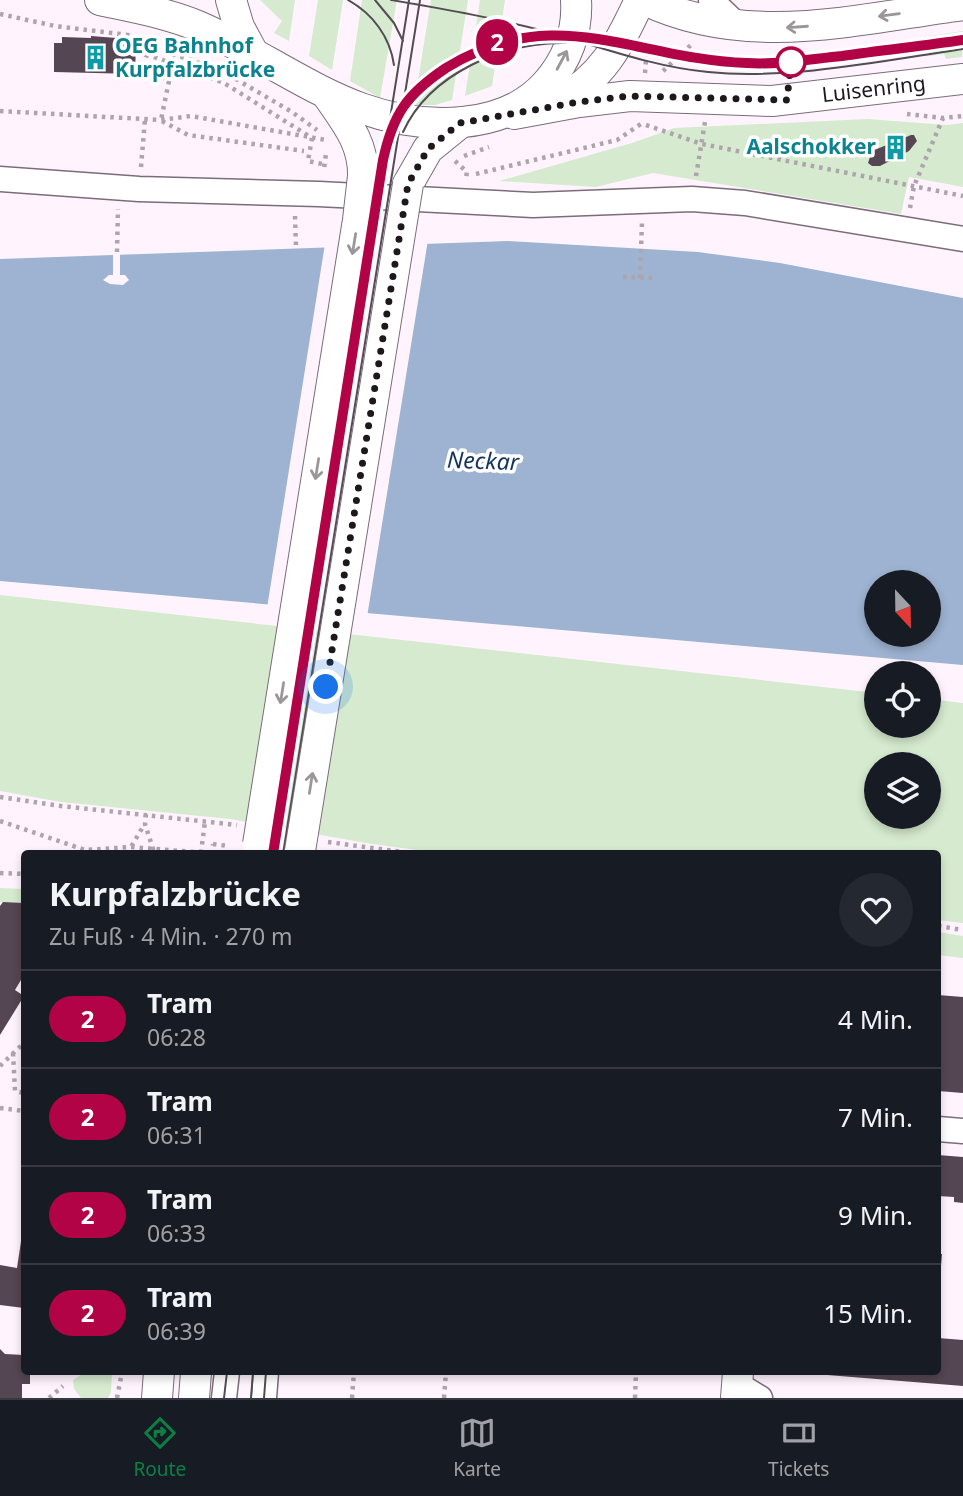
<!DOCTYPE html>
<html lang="de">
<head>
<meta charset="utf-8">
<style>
	body { margin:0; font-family:"Noto Sans",sans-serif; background:#242831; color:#f1f3f6; height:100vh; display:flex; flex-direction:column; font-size:26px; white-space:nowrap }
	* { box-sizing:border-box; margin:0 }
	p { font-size:23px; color:#9ea1a6 }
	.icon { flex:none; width:38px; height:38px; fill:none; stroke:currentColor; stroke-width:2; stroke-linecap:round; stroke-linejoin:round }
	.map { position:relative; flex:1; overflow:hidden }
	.side { position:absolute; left:21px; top:850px; width:920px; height:525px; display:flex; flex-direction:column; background:#171b24; border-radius:7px; box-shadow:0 4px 10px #0003 }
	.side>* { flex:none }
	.badge { padding:0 14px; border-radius:23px; font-size:24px; line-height:46px }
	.needle { width:46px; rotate:158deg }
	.controls { position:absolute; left:864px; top:570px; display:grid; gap:14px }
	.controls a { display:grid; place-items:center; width:77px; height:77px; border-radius:50%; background:#171b24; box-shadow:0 4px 10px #0003; font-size:35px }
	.you { position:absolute; width:35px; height:35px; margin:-18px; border:5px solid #fff; border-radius:50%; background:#1a73e8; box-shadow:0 0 0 10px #1a73e833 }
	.map>.badge { position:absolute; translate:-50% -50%; box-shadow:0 0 0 4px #fff }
	.round { display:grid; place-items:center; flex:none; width:74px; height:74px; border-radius:37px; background:#242831 }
	.overview { display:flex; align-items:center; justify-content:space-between; height:119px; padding:0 28px }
	h1 { font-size:33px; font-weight:700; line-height:52px }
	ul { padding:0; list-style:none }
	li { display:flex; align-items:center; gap:21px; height:98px; padding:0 28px; border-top:2px solid #363941 }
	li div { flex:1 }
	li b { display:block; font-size:26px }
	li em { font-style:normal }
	li .badge { min-width:77px; font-weight:700; text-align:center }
	.menu { display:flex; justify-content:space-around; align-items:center; height:98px; border-top:2px solid #363941; background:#171b24; font-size:19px; color:#9ea1a6 }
	.menu a { display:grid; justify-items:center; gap:4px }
	.menu .current { color:#0b8043 }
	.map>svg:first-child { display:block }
	.green { fill:#d5eace; fill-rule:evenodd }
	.water { fill:#9db3d1; fill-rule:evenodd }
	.pier { fill:#fff4fd }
	.building { fill:#544652 }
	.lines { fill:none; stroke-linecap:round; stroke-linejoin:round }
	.minor-casing { stroke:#7b6c7a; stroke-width:27 }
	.major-casing { stroke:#7b6c7a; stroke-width:32 }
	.path { stroke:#ada4ac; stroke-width:4.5; stroke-dasharray:3.5 5; stroke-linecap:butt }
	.minor { stroke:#fff; stroke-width:24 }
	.major { stroke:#fff; stroke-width:30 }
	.tram { stroke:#534c52; stroke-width:2 }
	.major-bridge-casing { stroke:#7b6c7a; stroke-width:32; stroke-linecap:butt }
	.path-bridge { stroke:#ada4ac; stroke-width:4.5; stroke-dasharray:3.5 5; stroke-linecap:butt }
	.major-bridge { stroke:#fff; stroke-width:30 }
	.oneway { stroke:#9a9799 }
	.line-casing { stroke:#fff; stroke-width:16 }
	.line { stroke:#b10346; stroke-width:10 }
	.walk { stroke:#1e181d; stroke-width:7; stroke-dasharray:0 12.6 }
	.stop-dot { fill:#fff; stroke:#b10346; stroke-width:3.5 }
	.labels { text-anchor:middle; stroke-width:7; stroke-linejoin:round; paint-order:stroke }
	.culture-label { font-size:21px; font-weight:bold; fill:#0d838f; stroke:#fff; text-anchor:start }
	.street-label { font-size:21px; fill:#1e181d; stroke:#fff }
	.water-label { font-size:23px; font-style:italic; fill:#15345c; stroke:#fff }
</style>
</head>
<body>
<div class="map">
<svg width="963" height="1398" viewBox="0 0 963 1398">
	<rect width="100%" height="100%" fill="#fff4fd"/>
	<path class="green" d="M260,0H295L289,41L274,33L282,21Z
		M318,0H343L332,70L309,56Z
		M362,0H397L380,98L350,81Z
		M431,0H468L452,100L435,105H414Z
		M480,0H505L492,86L465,96Z
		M963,31L962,57L946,59L944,54L929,56L930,36Z
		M868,119L947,125L963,123V187L909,177L901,214L653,173L596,187L499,181L632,143L674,128Z
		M0,595L877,693V726H929V699L963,703V923L938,920V854H448L372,844L230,819L61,802L0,791ZM877,765H929V817H877Z
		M0,888L24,889V903L0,902Z
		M938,932L963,936V958L938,955Z
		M86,1372H112L111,1392L108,1398H81L74,1389L73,1380Z"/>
	<path class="water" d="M508,241L698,252L780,263L963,298V665L0,581V259ZM877,583H929V635H877Z"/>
	<path class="pier" d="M428,240L367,617L267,608L325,244Z
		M113,252H120V275H125L129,280L123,285L110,284L103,280L109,275H113Z"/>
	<path class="building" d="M91,36L129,39L128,44H136L135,74L54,72V43H62V37L91,38Z
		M911,135H914L917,141L909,151L880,166H872L868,163L872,151Z
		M3,902L24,903V975L15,990L24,996L0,1035V906Z
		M938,995L963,997V1093L938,1091Z
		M938,1155L963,1157V1203L954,1202V1197L938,1196Z
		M23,1228H24V1308L0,1305V1265L17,1268Z
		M938,1254H942L940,1278H938Z
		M938,1338L963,1340V1386L815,1374V1372H938Z
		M0,1349L5,1354L24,1355V1372H30V1384H22V1398H0Z"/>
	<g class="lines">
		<defs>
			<path id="minor" d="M711,0L739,27
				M0,179L139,189L319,194L533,205L692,199L745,203L963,239
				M938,1129L963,1131
				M737,1384L760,1398
				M224,1398L227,1372
				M264,1398L266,1372"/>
			<g id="major">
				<path d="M100,0C132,7 167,13 198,26C289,65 356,132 463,122C496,119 525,108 547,83C567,60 578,31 576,0"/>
				<path d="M231,0L239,27L252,51"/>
				<path d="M645,0C748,49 856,19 963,5"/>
				<path d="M328,96C346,122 364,144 363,176"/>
				<path d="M556,103C603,78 619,45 640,0"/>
				<path id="s1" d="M514,114L579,102L630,96L772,101L963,79"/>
				<path d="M408,184L428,149L460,123"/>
				<path d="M157,1398L159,1372"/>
				<path d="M194,1398L196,1372"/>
				<path d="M736,1398L738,1372"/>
			</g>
		</defs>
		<use href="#minor" class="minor-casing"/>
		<use href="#major" class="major-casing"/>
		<path class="path" d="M0,14L55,26L128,35L148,47L192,60L234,78L292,112L317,130
			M152,38L143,66L169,81L161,120
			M146,54L224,83L312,138L308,161L327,165
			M663,71L691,45L689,44
			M645,73L647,47
			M0,111L161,120L191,116L326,140
			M907,114L943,118L963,116
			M162,121L188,135L304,151
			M646,125L702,144L963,196
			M464,156L489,147
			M455,161L467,172L466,178
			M141,167L145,119
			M324,167L326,154
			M476,174L617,140L641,124
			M696,176L705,122
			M910,208L914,186L943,118
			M295,216L296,246
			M117,252L118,209
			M623,277L656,278
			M640,278L642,222
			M0,797L61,806L237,825
			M146,814L145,824L153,849L150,854
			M0,821L85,850L131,847L206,853
			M328,842L417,854
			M213,844L228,846
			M201,853L205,821
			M134,854L131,847L144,825
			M0,873L24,874
			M938,926L963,930
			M13,1053L15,1091L24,1093
			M0,1066L24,1043
			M0,1108L24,1111
			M49,1398L63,1386
			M117,1398L122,1372
			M352,1398L354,1372
			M444,1398L446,1372
			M635,1398L636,1372"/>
		<use href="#minor" class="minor"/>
		<use href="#major" class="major"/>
		<path class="tram" d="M348,0C373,14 390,37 394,65
			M375,0L394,23L403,41
			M391,0C443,9 496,18 548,32C600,47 654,67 708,72C790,80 882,61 963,49
			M600,36C665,53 729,70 796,61
			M403,105C434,66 489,37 539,32
			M403,132C430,73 504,42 566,43
			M351,363L409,0
			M283,854L420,0
			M224,1398L227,1372
			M251,1398L253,1372
			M264,1398L266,1372"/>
		<defs>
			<path id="major-bridge" d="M258,844L358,220L363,176
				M300,851L408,184"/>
		</defs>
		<use href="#major-bridge" class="major-bridge-casing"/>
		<path class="path-bridge" d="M212,854L213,844"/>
		<use href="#major-bridge" class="major-bridge"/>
	</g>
	<defs><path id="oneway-shaft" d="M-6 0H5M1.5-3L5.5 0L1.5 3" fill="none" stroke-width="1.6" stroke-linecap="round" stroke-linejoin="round" transform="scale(1.75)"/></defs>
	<g class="oneway">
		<use href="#oneway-shaft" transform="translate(889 15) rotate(172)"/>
		<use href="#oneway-shaft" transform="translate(797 27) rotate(176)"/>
		<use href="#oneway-shaft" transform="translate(562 60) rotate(-62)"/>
		<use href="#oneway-shaft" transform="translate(354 244) rotate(99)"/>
		<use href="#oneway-shaft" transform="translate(317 469) rotate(99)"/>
		<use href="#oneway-shaft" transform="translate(282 693) rotate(99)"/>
		<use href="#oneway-shaft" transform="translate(311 783) rotate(-81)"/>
	</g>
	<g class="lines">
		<defs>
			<path id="line" d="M273,854L383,160C393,114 407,94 446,68C556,0 633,59 747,63C779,65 811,59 842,56C883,50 923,46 963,40"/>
		</defs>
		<use href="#line" class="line-casing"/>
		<use href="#line" class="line"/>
		<path class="walk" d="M326,687L408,184L428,149L460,123L579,102L630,96L787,100L791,62"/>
	</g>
	<defs>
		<symbol id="building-bare" viewBox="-9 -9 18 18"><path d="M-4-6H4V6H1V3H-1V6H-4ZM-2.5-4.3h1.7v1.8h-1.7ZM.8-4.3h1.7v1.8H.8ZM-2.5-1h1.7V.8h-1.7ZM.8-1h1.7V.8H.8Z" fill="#0f9aa8" stroke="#fff" stroke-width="2.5" paint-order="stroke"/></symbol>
	</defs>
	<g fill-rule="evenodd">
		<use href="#building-bare" x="78" y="40" width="35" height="35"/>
		<use href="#building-bare" x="878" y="130" width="35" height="35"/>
	</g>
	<circle class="stop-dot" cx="791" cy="62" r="14"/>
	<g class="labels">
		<g class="culture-label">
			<text x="115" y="53">OEG Bahnhof<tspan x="115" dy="24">Kurpfalzbrücke</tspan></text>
			<text x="876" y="154" text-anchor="end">Aalschokker</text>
		</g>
		<g class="street-label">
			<text dy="7" stroke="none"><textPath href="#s1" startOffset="362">Luisenring</textPath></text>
		</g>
		<g class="water-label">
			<text transform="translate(483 461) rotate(2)" y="8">Neckar</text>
		</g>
	</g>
</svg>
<div class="controls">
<a><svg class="needle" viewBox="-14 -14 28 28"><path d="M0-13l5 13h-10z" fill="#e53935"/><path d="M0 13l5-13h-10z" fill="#9ea1a6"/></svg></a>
<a><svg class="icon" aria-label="locate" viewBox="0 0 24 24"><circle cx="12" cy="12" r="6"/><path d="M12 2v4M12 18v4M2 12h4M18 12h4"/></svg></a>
<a><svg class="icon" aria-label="layers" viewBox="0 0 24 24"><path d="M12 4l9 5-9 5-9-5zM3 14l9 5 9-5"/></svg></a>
</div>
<div class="you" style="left:326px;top:687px"></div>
<b class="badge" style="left:497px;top:42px;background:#b10346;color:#fff">2</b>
<section class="side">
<div class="overview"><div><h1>Kurpfalzbrücke</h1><p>Zu Fuß · 4 Min. · 270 m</p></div><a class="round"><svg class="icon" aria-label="heart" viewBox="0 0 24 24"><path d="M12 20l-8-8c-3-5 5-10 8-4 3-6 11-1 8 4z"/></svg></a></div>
<ul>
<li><span class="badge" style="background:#b10346;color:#fff">2</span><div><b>Tram</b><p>06:28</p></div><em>4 Min.</em></li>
<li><span class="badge" style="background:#b10346;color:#fff">2</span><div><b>Tram</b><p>06:31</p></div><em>7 Min.</em></li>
<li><span class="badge" style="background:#b10346;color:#fff">2</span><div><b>Tram</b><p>06:33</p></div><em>9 Min.</em></li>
<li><span class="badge" style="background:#b10346;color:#fff">2</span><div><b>Tram</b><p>06:39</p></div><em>15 Min.</em></li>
</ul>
</section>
</div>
<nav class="menu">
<a class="current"><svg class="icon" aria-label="directions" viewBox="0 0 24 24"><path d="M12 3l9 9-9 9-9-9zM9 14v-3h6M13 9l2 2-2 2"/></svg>Route</a>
<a><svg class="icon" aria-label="map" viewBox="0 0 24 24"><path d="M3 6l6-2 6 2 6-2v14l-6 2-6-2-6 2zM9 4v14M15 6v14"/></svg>Karte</a>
<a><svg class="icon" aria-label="tickets" viewBox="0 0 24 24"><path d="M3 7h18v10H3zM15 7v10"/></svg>Tickets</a>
</nav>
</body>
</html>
